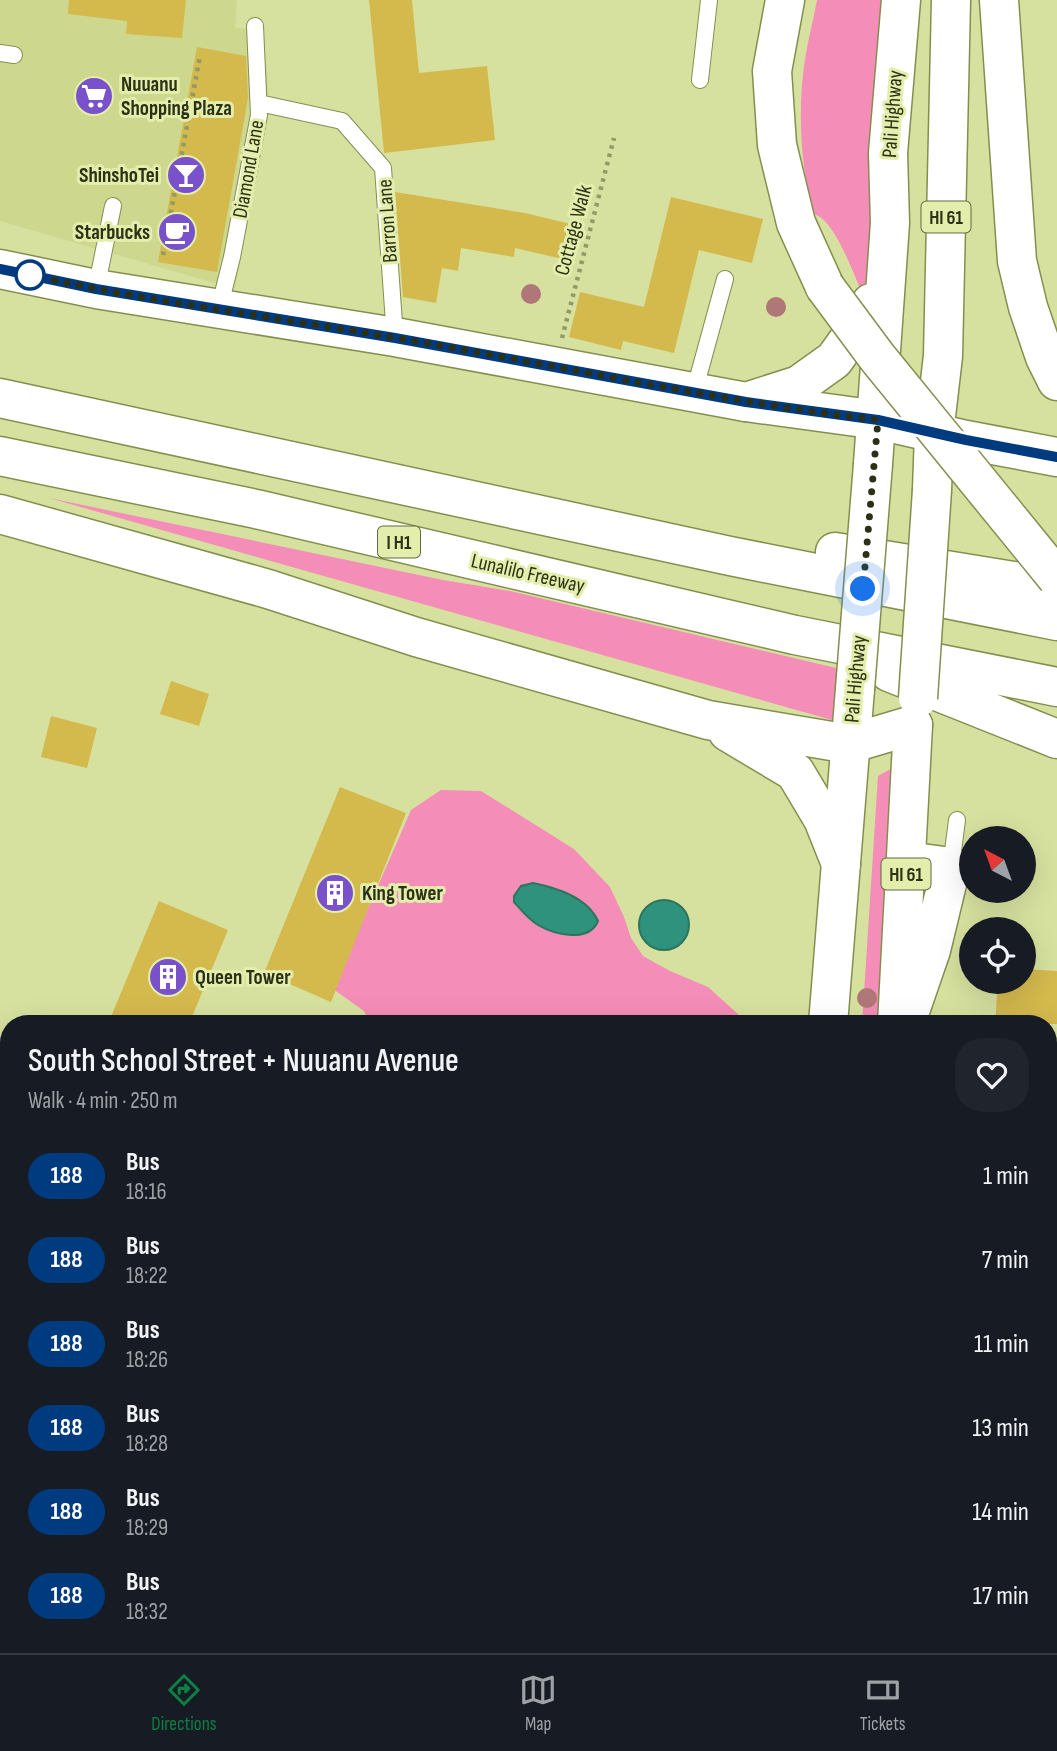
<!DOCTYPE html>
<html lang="en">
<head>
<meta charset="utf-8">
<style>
	body { margin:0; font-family:"Sofia Sans Condensed",sans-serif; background:#20242c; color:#f1f3f6; height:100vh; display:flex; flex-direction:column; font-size:26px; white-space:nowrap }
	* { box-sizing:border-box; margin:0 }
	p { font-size:23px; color:#9ea1a6 }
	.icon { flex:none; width:38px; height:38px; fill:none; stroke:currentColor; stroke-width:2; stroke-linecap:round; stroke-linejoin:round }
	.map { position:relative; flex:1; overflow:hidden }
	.details { position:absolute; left:0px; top:1015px; width:1057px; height:639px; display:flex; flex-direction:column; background:#171b24; border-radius:28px 28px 0 0; box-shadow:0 7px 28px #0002 }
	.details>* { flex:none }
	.badge { padding:0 14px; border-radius:23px; font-size:24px; line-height:46px }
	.needle { width:46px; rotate:319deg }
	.fabs { position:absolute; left:959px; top:826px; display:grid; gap:14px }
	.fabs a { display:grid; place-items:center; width:77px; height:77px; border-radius:50%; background:#171b24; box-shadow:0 7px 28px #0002; font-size:35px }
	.you { position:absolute; width:35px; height:35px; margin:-18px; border:5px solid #fff; border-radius:50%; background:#1a73e8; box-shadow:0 0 0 10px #1a73e833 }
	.map>.badge { position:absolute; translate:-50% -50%; box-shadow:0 0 0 4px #fff }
	.round { display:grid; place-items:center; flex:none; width:74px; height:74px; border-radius:28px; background:#20242c }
	.head { display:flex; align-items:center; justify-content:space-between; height:119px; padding:0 28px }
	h1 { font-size:33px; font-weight:600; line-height:52px }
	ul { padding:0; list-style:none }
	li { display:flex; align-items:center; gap:21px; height:84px; padding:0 28px }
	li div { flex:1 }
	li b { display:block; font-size:26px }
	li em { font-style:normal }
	li .badge { min-width:77px; font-weight:700; text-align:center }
	.tab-bar { display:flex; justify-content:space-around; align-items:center; height:98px; border-top:2px solid #363941; background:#171b24; font-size:19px; color:#9ea1a6 }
	.tab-bar a { display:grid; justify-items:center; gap:4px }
	.tab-bar .active { color:#0b8043 }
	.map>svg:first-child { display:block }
	.built { fill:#cdd78e }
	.green { fill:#f48db7 }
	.water { fill:#2e927c; stroke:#2d755d; stroke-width:2 }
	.building { fill:#d4b94d }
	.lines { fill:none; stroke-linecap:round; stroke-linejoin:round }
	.service-casing { stroke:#868e4f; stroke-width:18 }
	.secondary-casing { stroke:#868e4f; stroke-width:41 }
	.primary-casing { stroke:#868e4f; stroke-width:41 }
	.trunk-casing { stroke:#868e4f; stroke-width:41 }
	.motorway-casing { stroke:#868e4f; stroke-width:41 }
	.path { stroke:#919967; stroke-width:4.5; stroke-dasharray:3.5 5; stroke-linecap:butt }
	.service { stroke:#fff; stroke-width:16 }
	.secondary { stroke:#fff; stroke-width:38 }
	.primary { stroke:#fff; stroke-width:38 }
	.trunk { stroke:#fff; stroke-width:38 }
	.motorway { stroke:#fff; stroke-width:38 }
	.primary-bridge-casing { stroke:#868e4f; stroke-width:41; stroke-linecap:butt }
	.trunk-bridge-casing { stroke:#868e4f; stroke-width:41; stroke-linecap:butt }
	.primary-bridge { stroke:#fff; stroke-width:38 }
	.trunk-bridge { stroke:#fff; stroke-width:38 }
	.tree { fill:#b07778 }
	.line-casing { stroke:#fff; stroke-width:16 }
	.line { stroke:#003b80; stroke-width:10 }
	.walk { stroke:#2c3015; stroke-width:7; stroke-dasharray:0 12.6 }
	.stop-dot { fill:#fff; stroke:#003b80; stroke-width:3.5 }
	.labels { text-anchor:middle; stroke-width:6; stroke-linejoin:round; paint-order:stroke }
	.shield { fill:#e4eeac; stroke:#636942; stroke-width:2 }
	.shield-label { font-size:19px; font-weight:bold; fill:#2c3015 }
	.poi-label { font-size:21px; font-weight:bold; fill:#2c3015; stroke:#e4eeac; text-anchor:start }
	.street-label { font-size:21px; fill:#2c3015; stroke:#e4eeac }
</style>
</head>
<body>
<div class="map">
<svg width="1057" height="1653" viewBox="0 0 1057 1653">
	<rect width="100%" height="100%" fill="#d7e19f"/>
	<path class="built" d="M0,0H237L235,28L260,30L265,49L269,99L235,289L0,221Z"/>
	<path class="green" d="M817,0H897L866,303C857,283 835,217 813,214C800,163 797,105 806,53C809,35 814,18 817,0Z
		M49,498L443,580L510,591L849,671L839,722Z
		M907,760L885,1024H862L878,776Z
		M441,790L481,791L574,849L610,887L624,917L631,938L643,956L670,971L708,987L738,1014L737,1024H370L364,1011L333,989L411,810Z"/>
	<path class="water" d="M533,883C557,888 587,897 598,921C589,943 555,935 538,925C529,920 521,910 514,902V896L521,886Z
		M639 925a25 25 0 1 1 50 0a25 25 0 1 1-50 0Z"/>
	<path class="building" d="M69,0H186L182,38L126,34L127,21L68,14Z
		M369,0H412L419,73L487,66L495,140L384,153Z
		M197,47L246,56L248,98L217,272L158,262Z
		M395,192L525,213L579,226L571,261L515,248L514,257L461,248L458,271L442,268L436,303L403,297Z
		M671,197L763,219L752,263L699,250L674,353L623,341L621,350L569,337L580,292L644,307Z
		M171,681L209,694L199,726L160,714Z
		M51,716L97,728L87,768L41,757Z
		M340,787L406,813L331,1002L264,973Z
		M159,901L228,930L189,1024H108Z
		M1024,969L1057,971V1024H995L998,982H1024Z"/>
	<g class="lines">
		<defs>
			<path id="service" d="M0,53L14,55
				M700,80L709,0
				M259,103L342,121L383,168L395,337
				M96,289L113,206
				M219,309L232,257L259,115L255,26
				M694,392L725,279
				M951,867L957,820
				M1048,1364L1057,1365
				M1048,1627L1057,1629
				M400,1653L402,1645"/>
			<path id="secondary" d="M0,269L96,289L395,337L746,402L878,420L966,440L1057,457"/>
			<path id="primary" d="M746,402L799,385L834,360L870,310L871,303
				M873,464L890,223L888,153L901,0
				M907,861L951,867L931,950L911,1008
				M828,1024L855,689
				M897,1024L913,725
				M0,1468L9,1470
				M0,1545L9,1547
				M442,1645L477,1653
				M836,1645L864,1653
				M770,1653L771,1645"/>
			<path id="trunk" d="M785,0L772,71L777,145L796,223L825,287
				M999,0L1017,261L1028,307L1045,357L1057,381
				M932,490L934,433L943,356L951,0"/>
			<path id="motorway" d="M0,398L730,556L1057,621
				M0,456L256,509L795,635L1057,687
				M0,514L268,589L416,637L708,720L849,744L913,725
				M835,552L1057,588
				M889,672L1057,739
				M728,732L795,772L823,819L841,864"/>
		</defs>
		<use href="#service" class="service-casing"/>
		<use href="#secondary" class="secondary-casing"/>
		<use href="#primary" class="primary-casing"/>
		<use href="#trunk" class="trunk-casing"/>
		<use href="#motorway" class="motorway-casing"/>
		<path class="path" d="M163,255L200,56
			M562,338L614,138
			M714,1652V1653"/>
		<use href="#service" class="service"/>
		<use href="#secondary" class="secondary"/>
		<use href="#primary" class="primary"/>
		<use href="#trunk" class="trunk"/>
		<use href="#motorway" class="motorway"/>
		<defs>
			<path id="primary-bridge" d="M855,689L873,464"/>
			<path id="trunk-bridge" d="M825,287L877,357L1057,578
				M918,698L932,490"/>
		</defs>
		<use href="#primary-bridge" class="primary-bridge-casing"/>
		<use href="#trunk-bridge" class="trunk-bridge-casing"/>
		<use href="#primary-bridge" class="primary-bridge"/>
		<use href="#trunk-bridge" class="trunk-bridge"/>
	</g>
	<g class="tree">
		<circle cx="531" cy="294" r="10"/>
		<circle cx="776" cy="307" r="10"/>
		<circle cx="867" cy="998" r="10"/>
	</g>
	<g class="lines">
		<defs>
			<path id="line" d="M0,269L96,289L395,338L746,402L878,420L966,440L1057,457"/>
		</defs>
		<use href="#line" class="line-casing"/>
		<use href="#line" class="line"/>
		<path class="walk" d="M30,275C151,302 274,317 396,338C557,365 716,401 878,420L863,589"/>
	</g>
	<defs>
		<symbol id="supermarket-disc" viewBox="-11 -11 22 22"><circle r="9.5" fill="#7951ca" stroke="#e4eeac"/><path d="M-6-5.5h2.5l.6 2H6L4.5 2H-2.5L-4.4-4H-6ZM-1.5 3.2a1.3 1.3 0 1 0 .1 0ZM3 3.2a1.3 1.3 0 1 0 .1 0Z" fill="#fff"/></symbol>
		<symbol id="bar-disc" viewBox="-11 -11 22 22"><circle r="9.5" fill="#7951ca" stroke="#e4eeac"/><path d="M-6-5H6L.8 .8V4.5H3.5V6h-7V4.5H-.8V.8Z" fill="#fff"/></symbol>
		<symbol id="cafe-disc" viewBox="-11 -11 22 22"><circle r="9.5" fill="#7951ca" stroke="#e4eeac"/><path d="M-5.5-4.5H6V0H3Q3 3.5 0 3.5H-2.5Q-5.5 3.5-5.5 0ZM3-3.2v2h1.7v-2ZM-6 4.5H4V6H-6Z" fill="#fff"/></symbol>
		<symbol id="building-disc" viewBox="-11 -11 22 22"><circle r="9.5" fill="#7951ca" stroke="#e4eeac"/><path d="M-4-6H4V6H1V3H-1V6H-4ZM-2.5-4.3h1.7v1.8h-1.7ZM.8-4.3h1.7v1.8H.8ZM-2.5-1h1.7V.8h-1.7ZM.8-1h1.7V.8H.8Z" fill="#fff"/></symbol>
	</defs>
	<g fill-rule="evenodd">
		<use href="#supermarket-disc" x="72" y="74" width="44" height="44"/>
		<use href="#bar-disc" x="164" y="153" width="44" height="44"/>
		<use href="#cafe-disc" x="155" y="210" width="44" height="44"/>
		<use href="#building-disc" x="313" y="871" width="44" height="44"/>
		<use href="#building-disc" x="146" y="955" width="44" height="44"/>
	</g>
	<circle class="stop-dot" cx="30" cy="275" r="14"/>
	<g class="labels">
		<g class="shield">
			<rect x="921.5" y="201.5" width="49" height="31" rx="5"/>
			<rect x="378" y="526.5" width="42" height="31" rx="5"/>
			<rect x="881.5" y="858.5" width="49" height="31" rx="5"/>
		</g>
		<g class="shield-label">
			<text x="946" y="224">HI 61</text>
			<text x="399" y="549">I H1</text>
			<text x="906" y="881">HI 61</text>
		</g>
		<g class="poi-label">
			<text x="121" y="91">Nuuanu<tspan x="121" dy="24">Shopping Plaza</tspan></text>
			<text x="159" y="182" text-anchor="end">ShinshoTei</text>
			<text x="150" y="239" text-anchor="end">Starbucks</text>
			<text x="362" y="900">King Tower</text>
			<text x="195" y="984">Queen Tower</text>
		</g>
		<g class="street-label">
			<text transform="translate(892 114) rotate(-86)" y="7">Pali Highway</text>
			<text transform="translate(248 169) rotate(-80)" y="7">Diamond Lane</text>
			<text transform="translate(387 221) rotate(-94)" y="7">Barron Lane</text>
			<text transform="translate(573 230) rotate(-75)" y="7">Cottage Walk</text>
			<text transform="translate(528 573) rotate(13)" y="7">Lunalilo Freeway</text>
			<text transform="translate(855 679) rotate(-85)" y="7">Pali Highway</text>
		</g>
	</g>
</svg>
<div class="fabs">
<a><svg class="needle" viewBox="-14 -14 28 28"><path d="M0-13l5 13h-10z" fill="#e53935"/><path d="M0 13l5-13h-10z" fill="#9ea1a6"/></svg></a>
<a><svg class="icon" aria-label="locate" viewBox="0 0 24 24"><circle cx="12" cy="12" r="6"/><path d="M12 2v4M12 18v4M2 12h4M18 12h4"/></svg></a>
</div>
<div class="you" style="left:863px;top:589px"></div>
<section class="details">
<div class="head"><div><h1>South School Street + Nuuanu Avenue</h1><p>Walk · 4 min · 250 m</p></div><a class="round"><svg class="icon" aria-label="heart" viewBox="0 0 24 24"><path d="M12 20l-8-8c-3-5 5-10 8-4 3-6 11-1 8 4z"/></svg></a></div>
<ul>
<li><span class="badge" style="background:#003b80;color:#fff">188</span><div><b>Bus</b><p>18:16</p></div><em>1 min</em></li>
<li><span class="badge" style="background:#003b80;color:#fff">188</span><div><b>Bus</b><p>18:22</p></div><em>7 min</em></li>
<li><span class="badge" style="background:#003b80;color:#fff">188</span><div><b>Bus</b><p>18:26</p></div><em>11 min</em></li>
<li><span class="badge" style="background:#003b80;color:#fff">188</span><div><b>Bus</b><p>18:28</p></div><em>13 min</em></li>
<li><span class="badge" style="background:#003b80;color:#fff">188</span><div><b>Bus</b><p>18:29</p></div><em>14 min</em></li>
<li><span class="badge" style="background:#003b80;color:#fff">188</span><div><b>Bus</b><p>18:32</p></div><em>17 min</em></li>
</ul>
</section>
</div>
<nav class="tab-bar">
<a class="active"><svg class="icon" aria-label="directions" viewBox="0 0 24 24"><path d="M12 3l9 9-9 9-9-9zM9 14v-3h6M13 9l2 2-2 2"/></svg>Directions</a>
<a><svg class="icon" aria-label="map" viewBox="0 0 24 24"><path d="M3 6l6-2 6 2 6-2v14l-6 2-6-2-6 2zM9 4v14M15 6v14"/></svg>Map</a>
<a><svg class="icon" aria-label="tickets" viewBox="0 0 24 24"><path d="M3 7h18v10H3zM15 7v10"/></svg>Tickets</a>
</nav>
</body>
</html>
